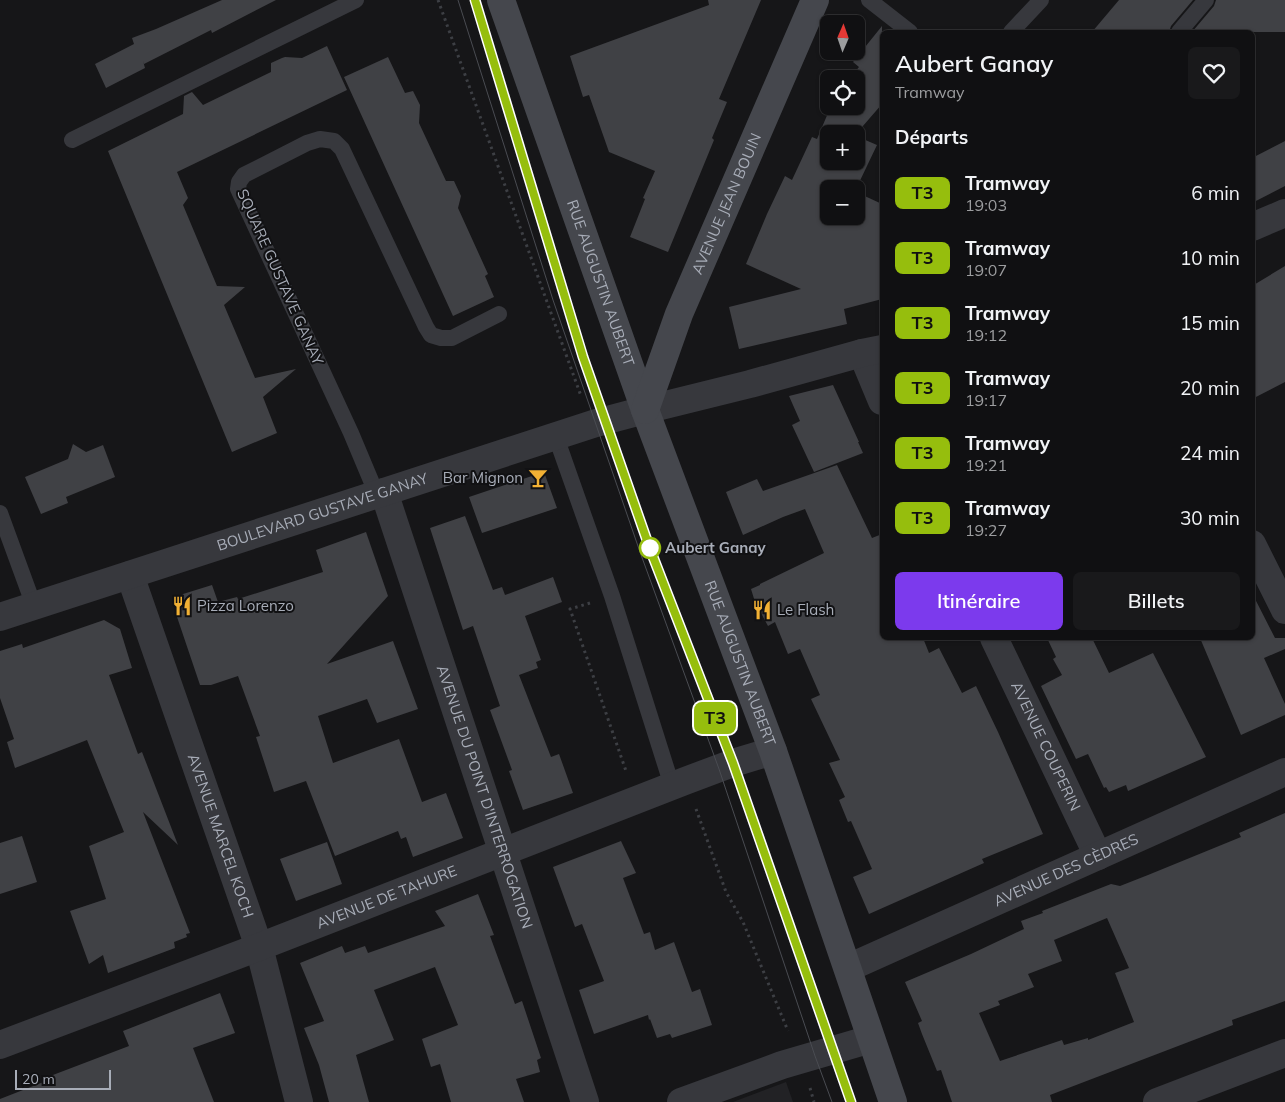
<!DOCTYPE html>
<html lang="fr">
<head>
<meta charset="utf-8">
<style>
	body { margin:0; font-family:Mulish,sans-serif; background:#19191b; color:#f1f3f6; height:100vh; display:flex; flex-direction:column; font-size:19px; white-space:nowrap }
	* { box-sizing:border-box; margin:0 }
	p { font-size:16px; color:#9c9d9f }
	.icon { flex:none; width:28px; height:28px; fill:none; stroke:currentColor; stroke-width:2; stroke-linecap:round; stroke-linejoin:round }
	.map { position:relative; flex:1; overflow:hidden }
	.sheet { position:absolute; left:880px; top:30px; width:375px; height:610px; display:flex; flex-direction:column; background:#101012; border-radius:8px; box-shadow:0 1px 4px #0004,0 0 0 1px #303032 }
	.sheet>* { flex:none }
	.badge { padding:0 10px; border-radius:8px; font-size:18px; line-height:32px }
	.needle { width:32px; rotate:2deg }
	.buttons { position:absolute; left:820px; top:15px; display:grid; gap:10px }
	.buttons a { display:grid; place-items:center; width:45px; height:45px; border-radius:8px; background:#101012; box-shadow:0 1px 4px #0004,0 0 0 1px #303032; font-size:25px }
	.scale { position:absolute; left:15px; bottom:12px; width:96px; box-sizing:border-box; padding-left:5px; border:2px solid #a8adb8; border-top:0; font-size:14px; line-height:18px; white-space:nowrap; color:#a8adb8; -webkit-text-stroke:4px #111113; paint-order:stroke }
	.map>.badge { position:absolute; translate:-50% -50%; box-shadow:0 0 0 2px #fff }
	h2 { padding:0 15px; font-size:19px; line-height:45px }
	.round { display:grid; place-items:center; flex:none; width:52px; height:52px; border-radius:8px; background:#19191b }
	.overview { display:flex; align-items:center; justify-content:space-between; height:85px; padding:0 15px }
	h1 { font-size:24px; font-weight:600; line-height:38px }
	.action { display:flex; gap:10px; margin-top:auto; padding:10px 15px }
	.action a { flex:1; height:58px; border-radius:8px; background:#7c3aed; color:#fff; font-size:20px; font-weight:600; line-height:58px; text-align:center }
	.action a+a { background:#19191b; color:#f1f3f6 }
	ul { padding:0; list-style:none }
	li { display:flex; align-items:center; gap:15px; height:65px; padding:0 15px }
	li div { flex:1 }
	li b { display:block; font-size:19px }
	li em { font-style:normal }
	li .badge { min-width:55px; font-weight:700; text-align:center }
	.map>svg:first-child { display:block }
	.built { fill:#222225 }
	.building { fill:#404145; fill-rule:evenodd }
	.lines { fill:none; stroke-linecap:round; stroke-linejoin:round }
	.path { stroke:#3d3f44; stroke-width:3; stroke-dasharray:2.5 4; stroke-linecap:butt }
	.service { stroke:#37383d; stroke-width:16 }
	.minor { stroke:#37383d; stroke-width:28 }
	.tertiary { stroke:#37383d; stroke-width:28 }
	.secondary { stroke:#45474d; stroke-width:28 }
	.tram { stroke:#4a4c52; stroke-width:1 }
	.line-casing { stroke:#fff; stroke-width:11 }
	.line { stroke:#96be0d; stroke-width:8 }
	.stop-dot { fill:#fff; stroke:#96be0d; stroke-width:2.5 }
	.labels { text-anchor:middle; stroke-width:4; stroke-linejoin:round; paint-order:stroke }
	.street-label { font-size:15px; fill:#a8adb8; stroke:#111113 }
	.poi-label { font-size:15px; fill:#a8adb8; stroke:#111113; text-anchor:start }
	.stop-label { font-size:15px; font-weight:bold; fill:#a8adb8; stroke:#111113; text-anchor:start }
</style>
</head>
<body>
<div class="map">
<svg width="1285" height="1102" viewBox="0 0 1285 1102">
	<rect width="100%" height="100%" fill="#161618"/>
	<path class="built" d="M786,1082L793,1102H733Z"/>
	<path class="building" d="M222,0H276L212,33L211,30L144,64L143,61L145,68L106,88L95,64L134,44L132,38L156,29Z
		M708,0H761L719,99L727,102L712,138L714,140L668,252L630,237L645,199L643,198L655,171L609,152L589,95L583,97L570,56L709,5Z
		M1119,0H1193L1171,26L1169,32H1092Z
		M1216,0H1285V32H1192L1214,6Z
		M882,26V104L856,134H829V161H856V136L877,145L856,189H829V216H856V192L882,204V299L844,309L847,324L739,349L729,307L801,289L746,264L767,214L785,176L792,180L812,137L817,139L831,106H856V79H849L859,67L853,62Z
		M327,46L347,90L177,172L188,198L183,205L217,286L245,287L224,305L255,378L296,369L263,397L277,433L232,452L108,151L183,114L184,96L192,92L203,105L271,72V63L282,58L285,57L302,58Z
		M388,57L405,93L413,91L420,105L419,123L446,181H454L461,196L458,208L488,274L485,276L494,297L453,316L344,77Z
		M1285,141V186L1252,203V158Z
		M1285,266V382L1252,399V286Z
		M833,385L859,442H858L863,453L814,472L792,425L800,421L789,396Z
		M73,444L86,452L103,445L115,477L66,497L68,503L41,514L25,477L68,459Z
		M837,465L872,538L882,534V638H923L929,653L939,648L962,693L976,686L998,732L1043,834L982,859L984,863L869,914L853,877L872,869L851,821L848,822L839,800L845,797L829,763L840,760L811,699L820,695L800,649L788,654L775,622L768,626L755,602L751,589L760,585V584L824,553L805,509L783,517L743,535L726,492L757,479L763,491Z
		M544,472L557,508L482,533L469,497Z
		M465,516L493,590L502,587L505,595L553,577L562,602L525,616L541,660L536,662L538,668L519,675L551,757L559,754L573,793L523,810L509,771L512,770L490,710L500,706L473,626L463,630L430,528Z
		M366,532L388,596L327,664L393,641L418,709L377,723L367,699L318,716L333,763L399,739L422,802L446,793L463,838L413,857L406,837L401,839L398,831L335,856L306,781L274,792L256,737L260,736L238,676L211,685H200L175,611L183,594L212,585L218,602L237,597L238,599L323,572L316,550Z
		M1252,593L1275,638H1285V649L1264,658L1285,704V715L1241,735L1200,638H1252Z
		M104,620L120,629L132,668L109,675L138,754L142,752L178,845L143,812L190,933L186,934L187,937L174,942L175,948L108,973L103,955L89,964L70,911L106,899L89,846L124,832L87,740L15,768L7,742L14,739L0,698V651L22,644L23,648Z
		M1047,638H1092L1109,673L1153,653L1206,757L1128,791L1126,785L1109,792L1106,787L1104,788L1088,754L1076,759L1041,686L1062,675L1053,659L1056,657Z
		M1285,813V1001L1232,1020L1233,1025L1050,1095L1052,1102H952L941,1070L937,1071L922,1034L918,1023L922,1021L905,982L971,954L1024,929L1021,921L1043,913L1042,911L1111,884L1120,886L1148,875L1241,837L1239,833ZM1107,918L1129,968L1115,973L1134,1022L1088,1040V1038L1064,1045L1062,1040L1000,1061L979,1013L1000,1005L998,1001L1034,987L1028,974L1062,961L1054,940Z
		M22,836L37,882L0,894V843Z
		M621,841L636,873L623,878L644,934L650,932L655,950L674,942L692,992L700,989L712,1025L672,1038L670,1034L657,1038L650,1019L649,1020L648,1015L594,1034L579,990L604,981L582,924L575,927L553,867Z
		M327,842L342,884L296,901L280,859Z
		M478,894L494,935L490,936L515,1004L522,1001L541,1058L537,1060L540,1072L516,1079L524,1102H451L440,1064L431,1067L422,1039L458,1025L435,967L374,990L394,1040L356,1055L369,1102H329L319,1065L304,1028L324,1021L300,963L342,946L345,953L365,946L368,953L445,926L435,911Z
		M220,993L235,1033L193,1048L214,1102H0V1099L46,1081L45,1078L129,1046L123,1031Z"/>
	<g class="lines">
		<path class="path" d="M438,0L581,396
			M590,603L570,609L626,771
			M696,809L726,892L743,922L788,1031
			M810,1088L814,1102"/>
		<path class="service" d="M869,0L910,32
			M1011,32L1041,0
			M1179,32L1206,0
			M72,140L356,0
			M556,437L612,596L672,786
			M377,495L351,433L238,189L239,182L244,175L307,143L320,139L334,141L342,149L426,327L431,335L441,338H452L499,314
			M0,513L34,606"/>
		<g class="minor">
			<path d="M1252,227L1285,213"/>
			<path d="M862,353L882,401"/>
			<path d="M645,410L750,384L862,353L882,349"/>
			<path id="s1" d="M384,492L585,1102"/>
			<path d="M1252,544L1285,610"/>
			<path id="s2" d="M130,575L259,947L299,1102"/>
			<path id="s3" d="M994,638L1098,856"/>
			<path id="s4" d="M848,968L1285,772"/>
			<path id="s5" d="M0,1045L259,947L685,781L733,763L773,751"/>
			<path d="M681,1102L782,1065L871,1039"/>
			<path d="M1157,1102L1285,1053"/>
		</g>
		<path class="tertiary" id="s6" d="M0,617L596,423L645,410"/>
		<g class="secondary">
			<path id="s7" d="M501,0L645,410L773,751L893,1102"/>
			<path id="s8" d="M645,410L679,314L815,0"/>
		</g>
		<path class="tram" d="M458,0L553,300L640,552L719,769L815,1056L832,1102
			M475,0L583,357L650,549L733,763L851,1102"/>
	</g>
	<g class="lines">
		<defs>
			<path id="line" d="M475,0L583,357L650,549L733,763L851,1102"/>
		</defs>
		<use href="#line" class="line-casing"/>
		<use href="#line" class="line"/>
	</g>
	<defs>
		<symbol id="bar-bare" viewBox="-9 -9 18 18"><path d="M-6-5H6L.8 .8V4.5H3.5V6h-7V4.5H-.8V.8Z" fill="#f2b134" stroke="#111113" stroke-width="2.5" paint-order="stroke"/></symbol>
		<symbol id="restaurant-bare" viewBox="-9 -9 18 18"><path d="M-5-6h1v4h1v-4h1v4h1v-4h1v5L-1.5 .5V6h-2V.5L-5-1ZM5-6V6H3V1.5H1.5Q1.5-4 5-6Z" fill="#f2b134" stroke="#111113" stroke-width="2.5" paint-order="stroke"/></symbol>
	</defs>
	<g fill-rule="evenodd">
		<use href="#bar-bare" x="524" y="464" width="28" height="28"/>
		<use href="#restaurant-bare" x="168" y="592" width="28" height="28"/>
		<use href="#restaurant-bare" x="748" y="596" width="28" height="28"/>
	</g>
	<circle class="stop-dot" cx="650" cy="548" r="10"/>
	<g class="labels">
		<g class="street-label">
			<text dy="5" stroke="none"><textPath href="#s8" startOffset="222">AVENUE JEAN BOUIN</textPath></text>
			<text transform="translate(280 277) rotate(66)" y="5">SQUARE GUSTAVE GANAY</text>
			<text dy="5" stroke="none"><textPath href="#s7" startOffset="300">RUE AUGUSTIN AUBERT</textPath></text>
			<text dy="5" stroke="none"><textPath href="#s6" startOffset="339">BOULEVARD GUSTAVE GANAY</textPath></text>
			<text dy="5" stroke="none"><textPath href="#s7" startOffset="705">RUE AUGUSTIN AUBERT</textPath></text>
			<text dy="5" stroke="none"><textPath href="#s3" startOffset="120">AVENUE COUPERIN</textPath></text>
			<text dy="5" stroke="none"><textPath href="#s1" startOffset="321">AVENUE DU POINT D'INTERROGATION</textPath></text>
			<text dy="5" stroke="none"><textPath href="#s2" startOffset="276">AVENUE MARCEL KOCH</textPath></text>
			<text dy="5" stroke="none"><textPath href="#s4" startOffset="239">AVENUE DES CÈDRES</textPath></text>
			<text dy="5" stroke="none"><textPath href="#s5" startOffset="414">AVENUE DE TAHURE</textPath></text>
		</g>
		<g class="poi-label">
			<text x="523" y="483" text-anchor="end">Bar Mignon</text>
			<text x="197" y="611">Pizza Lorenzo</text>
			<text x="777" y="615">Le Flash</text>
		</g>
		<g class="stop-label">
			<text x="665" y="553">Aubert Ganay</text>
		</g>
	</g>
</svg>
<div class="buttons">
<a><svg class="needle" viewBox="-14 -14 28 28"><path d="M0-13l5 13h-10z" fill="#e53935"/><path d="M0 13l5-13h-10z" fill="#9c9d9f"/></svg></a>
<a><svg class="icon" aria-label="locate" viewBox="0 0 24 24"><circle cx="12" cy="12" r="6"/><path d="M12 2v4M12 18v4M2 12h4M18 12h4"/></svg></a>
<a>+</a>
<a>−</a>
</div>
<div class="scale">20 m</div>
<b class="badge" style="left:715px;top:718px;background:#96be0d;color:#111">T3</b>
<section class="sheet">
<div class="overview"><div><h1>Aubert Ganay</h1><p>Tramway</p></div><a class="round"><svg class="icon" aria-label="heart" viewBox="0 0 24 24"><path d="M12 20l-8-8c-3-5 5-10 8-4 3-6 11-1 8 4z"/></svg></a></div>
<h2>Départs</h2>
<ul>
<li><span class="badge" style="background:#96be0d;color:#111">T3</span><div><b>Tramway</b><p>19:03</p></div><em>6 min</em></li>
<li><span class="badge" style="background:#96be0d;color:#111">T3</span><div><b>Tramway</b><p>19:07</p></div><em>10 min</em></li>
<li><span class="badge" style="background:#96be0d;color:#111">T3</span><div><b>Tramway</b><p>19:12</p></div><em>15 min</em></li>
<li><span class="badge" style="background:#96be0d;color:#111">T3</span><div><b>Tramway</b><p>19:17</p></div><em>20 min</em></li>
<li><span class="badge" style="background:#96be0d;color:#111">T3</span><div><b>Tramway</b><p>19:21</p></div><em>24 min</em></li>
<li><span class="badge" style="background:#96be0d;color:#111">T3</span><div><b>Tramway</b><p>19:27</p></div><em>30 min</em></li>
</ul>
<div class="action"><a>Itinéraire</a><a>Billets</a></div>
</section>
</div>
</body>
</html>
